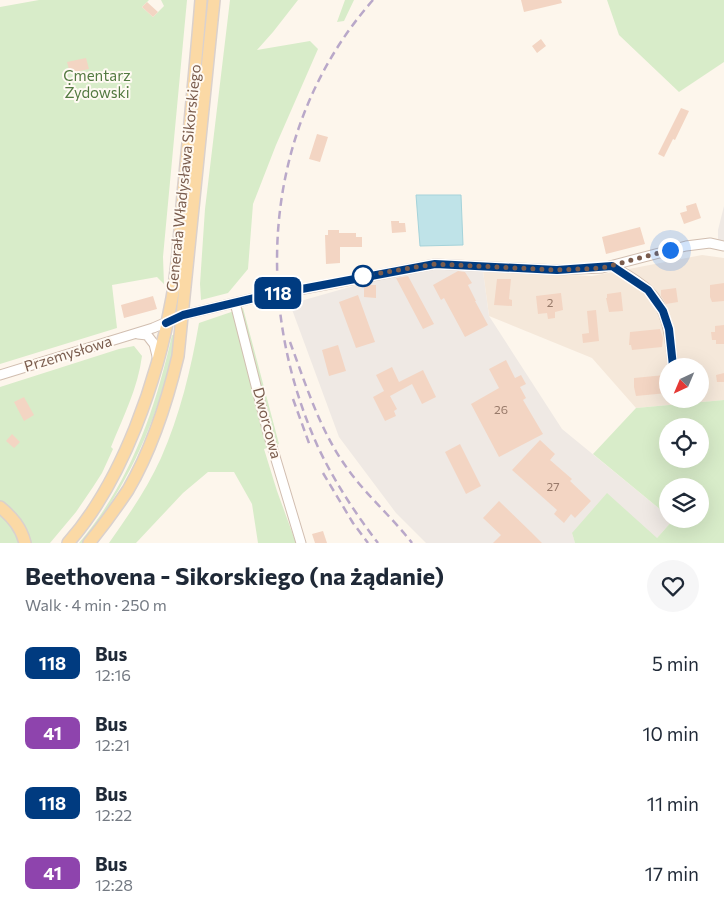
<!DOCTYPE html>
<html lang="en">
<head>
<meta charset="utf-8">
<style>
	body { margin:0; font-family:Commissioner,sans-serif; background:#f6f6f7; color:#1f2937; height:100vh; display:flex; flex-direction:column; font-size:19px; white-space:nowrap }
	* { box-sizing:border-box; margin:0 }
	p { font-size:16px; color:#747a83 }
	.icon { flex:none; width:28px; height:28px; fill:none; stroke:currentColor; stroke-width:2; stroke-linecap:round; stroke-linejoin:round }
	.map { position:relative; height:543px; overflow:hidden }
	.sheet { display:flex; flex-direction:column; background:#fff; flex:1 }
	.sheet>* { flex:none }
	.badge { padding:0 10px; border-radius:8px; font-size:18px; line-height:32px }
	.needle { width:32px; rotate:224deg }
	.buttons { position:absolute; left:659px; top:358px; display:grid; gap:10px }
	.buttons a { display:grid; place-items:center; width:50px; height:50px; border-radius:50%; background:#fff; box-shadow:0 5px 20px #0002; font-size:25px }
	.you { position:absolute; width:25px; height:25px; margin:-12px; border:4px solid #fff; border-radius:50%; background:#1a73e8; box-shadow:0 0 0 8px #1a73e833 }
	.map>.badge { position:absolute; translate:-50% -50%; box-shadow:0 0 0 2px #fff }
	.round { display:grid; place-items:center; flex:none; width:52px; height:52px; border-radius:26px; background:#f6f6f7 }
	.summary { display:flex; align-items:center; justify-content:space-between; height:85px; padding:0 25px }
	h1 { font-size:24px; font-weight:700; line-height:38px }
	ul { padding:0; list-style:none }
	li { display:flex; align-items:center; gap:15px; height:70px; padding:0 25px }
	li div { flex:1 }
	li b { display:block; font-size:19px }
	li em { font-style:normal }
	li .badge { min-width:55px; font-weight:700; text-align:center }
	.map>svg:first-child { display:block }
	.residential { fill:#f5e8da; fill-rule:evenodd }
	.industrial { fill:#efe9e4 }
	.green { fill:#d8ecc9; fill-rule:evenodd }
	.water { fill:#bfe3e8; stroke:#a5d3da }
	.building { fill:#f3d5c3 }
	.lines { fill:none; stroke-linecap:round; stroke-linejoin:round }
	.minor-casing { stroke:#d1beb0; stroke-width:11 }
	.major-casing { stroke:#dad1cd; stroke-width:14 }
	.minor { stroke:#fff; stroke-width:9 }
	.major { stroke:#fbd9a5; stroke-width:11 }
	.rail { stroke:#b9a8c9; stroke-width:2.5; stroke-dasharray:8 5; stroke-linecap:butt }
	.minor-bridge-casing { stroke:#d1beb0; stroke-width:11; stroke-linecap:butt }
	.minor-bridge { stroke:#fff; stroke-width:9 }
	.line-casing { stroke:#fff; stroke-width:11 }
	.line { stroke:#003b80; stroke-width:8 }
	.walk { stroke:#7a5c4d; stroke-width:5; stroke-dasharray:0 9 }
	.stop-dot { fill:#fff; stroke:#003b80; stroke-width:2.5 }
	.labels { text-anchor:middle; stroke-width:4; stroke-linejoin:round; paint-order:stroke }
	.number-label { font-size:12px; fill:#987a6a }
	.park-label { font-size:15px; fill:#537a41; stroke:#fffaf3 }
	.street-label { font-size:15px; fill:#7a5c4d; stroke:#fffaf3 }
</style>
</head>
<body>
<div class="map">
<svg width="724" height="543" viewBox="0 0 724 543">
	<rect width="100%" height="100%" fill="#fdf6ec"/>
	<path class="residential" d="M702,255L724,258V400L636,408L592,358L489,316L483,271L592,276ZM668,366H700V399H668Z"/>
	<path class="industrial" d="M724,206V241L718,240V230Z
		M464,268L483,271L489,316L562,429L667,515L668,519L673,520L657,538L572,533L575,543H426L396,513L339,437L290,304L406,271Z"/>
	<path class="green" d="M39,0H149L142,7L153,17L164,6L161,0H187L163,257L164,284L157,277L112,285L117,328L0,364V7Z
		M230,0H298L273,32L257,50L310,41L318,49L276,145L253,204L248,269L228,293L201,300L200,284L205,209Z
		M345,0H354L344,21L337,22Z
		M607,0H724V62L679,92L619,35Z
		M243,308L279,444L264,449L277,491L296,543H258L252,504L234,472H208L183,493L136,543H109C128,516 147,489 161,458C180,415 191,369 199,323Z
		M172,335L176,336C160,415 132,479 83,543H79C130,483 155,411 172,335Z
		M134,346L142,356C138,388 123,417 111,447L113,449L102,473L93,487L76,512L50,543H29L9,508L0,502V387L119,349Z
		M724,400V543H575L572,533L607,493L657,538L673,520L671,519H700V486H668L667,515L593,454L636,408ZM668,426H700V459H668Z
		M0,513L13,526L20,543H0Z"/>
	<path class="water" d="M461,195L463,245L420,246L416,195Z"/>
	<path class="building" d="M521,0H561L562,3L524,12Z
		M147,2L158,12L153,17L142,7Z
		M541,39L546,46L537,53L532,46Z
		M86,58L89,69L70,73L67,62Z
		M681,108L689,111L675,140L673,139L664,157L658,154Z
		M317,134L328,137L320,162L309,159Z
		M696,203L701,218L684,224L680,213L687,211L686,206Z
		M391,221H399V223H405L406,232L392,233Z
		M640,227L645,244L606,254L602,237Z
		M328,230H339V233H356V237H362V247H340V263L326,264L325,235H328Z
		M458,271L465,272L472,283L468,285L476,301H475L488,325L465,337L444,298L441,300L433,285Z
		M408,276L434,324L423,329L396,278Z
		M497,279H511L509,299L512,300V306L494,305Z
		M724,283V301L712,302L710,297V285Z
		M364,285H376V298L364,297Z
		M676,288L678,302L666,304L661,296V290Z
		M621,292L623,311L609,312L606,298H607V294Z
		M561,293L563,310L555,312V318L548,319L547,313L538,314L536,296Z
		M358,295L375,342L356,348L339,302Z
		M153,296L157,309L124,318L121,305Z
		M596,310L599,341L583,343L582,334L589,333L587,311Z
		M724,325V344H716V340H712L711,332H715V326Z
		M660,329L663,338L662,347L632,350L631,345H629L630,332Z
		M338,345L346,371L329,376L322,350Z
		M506,360L515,378L521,375L526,384L520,387L526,398L523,400L543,434L499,457L471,404L499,388L489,369Z
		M392,367L399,382L423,370L436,397L422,404L412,384L390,396L397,409L394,411L396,416L385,421L373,397L384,391L376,375Z
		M724,373V382H717L716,375Z
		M665,375L668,383L667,393L636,396L634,387V378Z
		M24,397L34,415L24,421L14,402Z
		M12,434L20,442L14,448L6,441Z
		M540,440L555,454L550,460L572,479L570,481L591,501L575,518L571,514L564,523L554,514L557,510L512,470Z
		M460,444L481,486L466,494L445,452Z
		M499,501L531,532L542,543H493L501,535L483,518Z
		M323,531L327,543H315L312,534Z"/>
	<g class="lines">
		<defs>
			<path id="minor" d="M612,266C624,273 638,280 648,290C669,310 670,339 673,366
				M304,289L435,264L557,270L602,268L686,246L710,243L724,246
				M235,303L268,433L301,543
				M138,334L147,335L154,344L158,360
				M0,375L153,328L183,315L259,297"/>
			<path id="major" d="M0,507C12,517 21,527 25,543
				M68,543C123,481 158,379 172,298C179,261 180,222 184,185C190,123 196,62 201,0
				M89,543C103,526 116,508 128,490C152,449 167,402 178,356L214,0"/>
		</defs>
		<use href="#minor" class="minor-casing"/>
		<use href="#major" class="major-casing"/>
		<use href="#minor" class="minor"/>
		<use href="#major" class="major"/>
		<path class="rail" d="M373,0C264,124 251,299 318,447C334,481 355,513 378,543
			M290,342C306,385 320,431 347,468C366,495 392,517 412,543
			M293,399L310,446
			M323,473L353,523L368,543"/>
		<defs>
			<path id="minor-bridge" d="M259,297L304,289"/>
		</defs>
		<use href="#minor-bridge" class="minor-bridge-casing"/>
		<use href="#minor-bridge" class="minor-bridge"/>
	</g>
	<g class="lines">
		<defs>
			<path id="line" d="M166,323L183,315L259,297L435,264L557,270L612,266L648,290L663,311L669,329L673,366"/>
		</defs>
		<use href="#line" class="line-casing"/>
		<use href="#line" class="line"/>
		<path class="walk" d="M363,276L435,264L557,270L602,268L670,250"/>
	</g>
	<circle class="stop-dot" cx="363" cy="276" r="10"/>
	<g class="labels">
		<g class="number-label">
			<text x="550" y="307">2</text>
			<text x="501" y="414">26</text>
			<text x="553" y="491">27</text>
		</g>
		<g class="park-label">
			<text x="97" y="81">Cmentarz<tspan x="97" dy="17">Żydowski</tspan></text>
		</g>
		<g class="street-label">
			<text transform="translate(184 178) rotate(-84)" y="5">Generała Władysława Sikorskiego</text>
			<text transform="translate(68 354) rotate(-17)" y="5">Przemysłowa</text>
			<text transform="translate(267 423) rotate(75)" y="5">Dworcowa</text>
		</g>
	</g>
</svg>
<div class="buttons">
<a><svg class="needle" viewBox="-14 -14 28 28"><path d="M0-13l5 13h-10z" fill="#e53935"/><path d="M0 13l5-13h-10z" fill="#747a83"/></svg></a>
<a><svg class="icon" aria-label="locate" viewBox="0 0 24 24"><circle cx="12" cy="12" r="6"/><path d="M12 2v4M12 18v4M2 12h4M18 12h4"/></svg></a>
<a><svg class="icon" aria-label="layers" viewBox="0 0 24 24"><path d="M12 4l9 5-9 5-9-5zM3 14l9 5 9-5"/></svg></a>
</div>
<div class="you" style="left:670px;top:250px"></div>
<b class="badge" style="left:278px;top:293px;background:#003b80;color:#fff">118</b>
</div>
<section class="sheet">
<div class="summary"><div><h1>Beethovena - Sikorskiego (na żądanie)</h1><p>Walk · 4 min · 250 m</p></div><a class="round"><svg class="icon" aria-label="heart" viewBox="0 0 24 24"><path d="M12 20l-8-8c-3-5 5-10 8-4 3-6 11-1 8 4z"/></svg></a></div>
<ul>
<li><span class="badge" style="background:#003b80;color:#fff">118</span><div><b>Bus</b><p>12:16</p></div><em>5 min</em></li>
<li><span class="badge" style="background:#8e44ad;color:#fff">41</span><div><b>Bus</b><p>12:21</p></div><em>10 min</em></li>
<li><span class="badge" style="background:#003b80;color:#fff">118</span><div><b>Bus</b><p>12:22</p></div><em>11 min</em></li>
<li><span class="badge" style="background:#8e44ad;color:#fff">41</span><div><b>Bus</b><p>12:28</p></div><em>17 min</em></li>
</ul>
</section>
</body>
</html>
